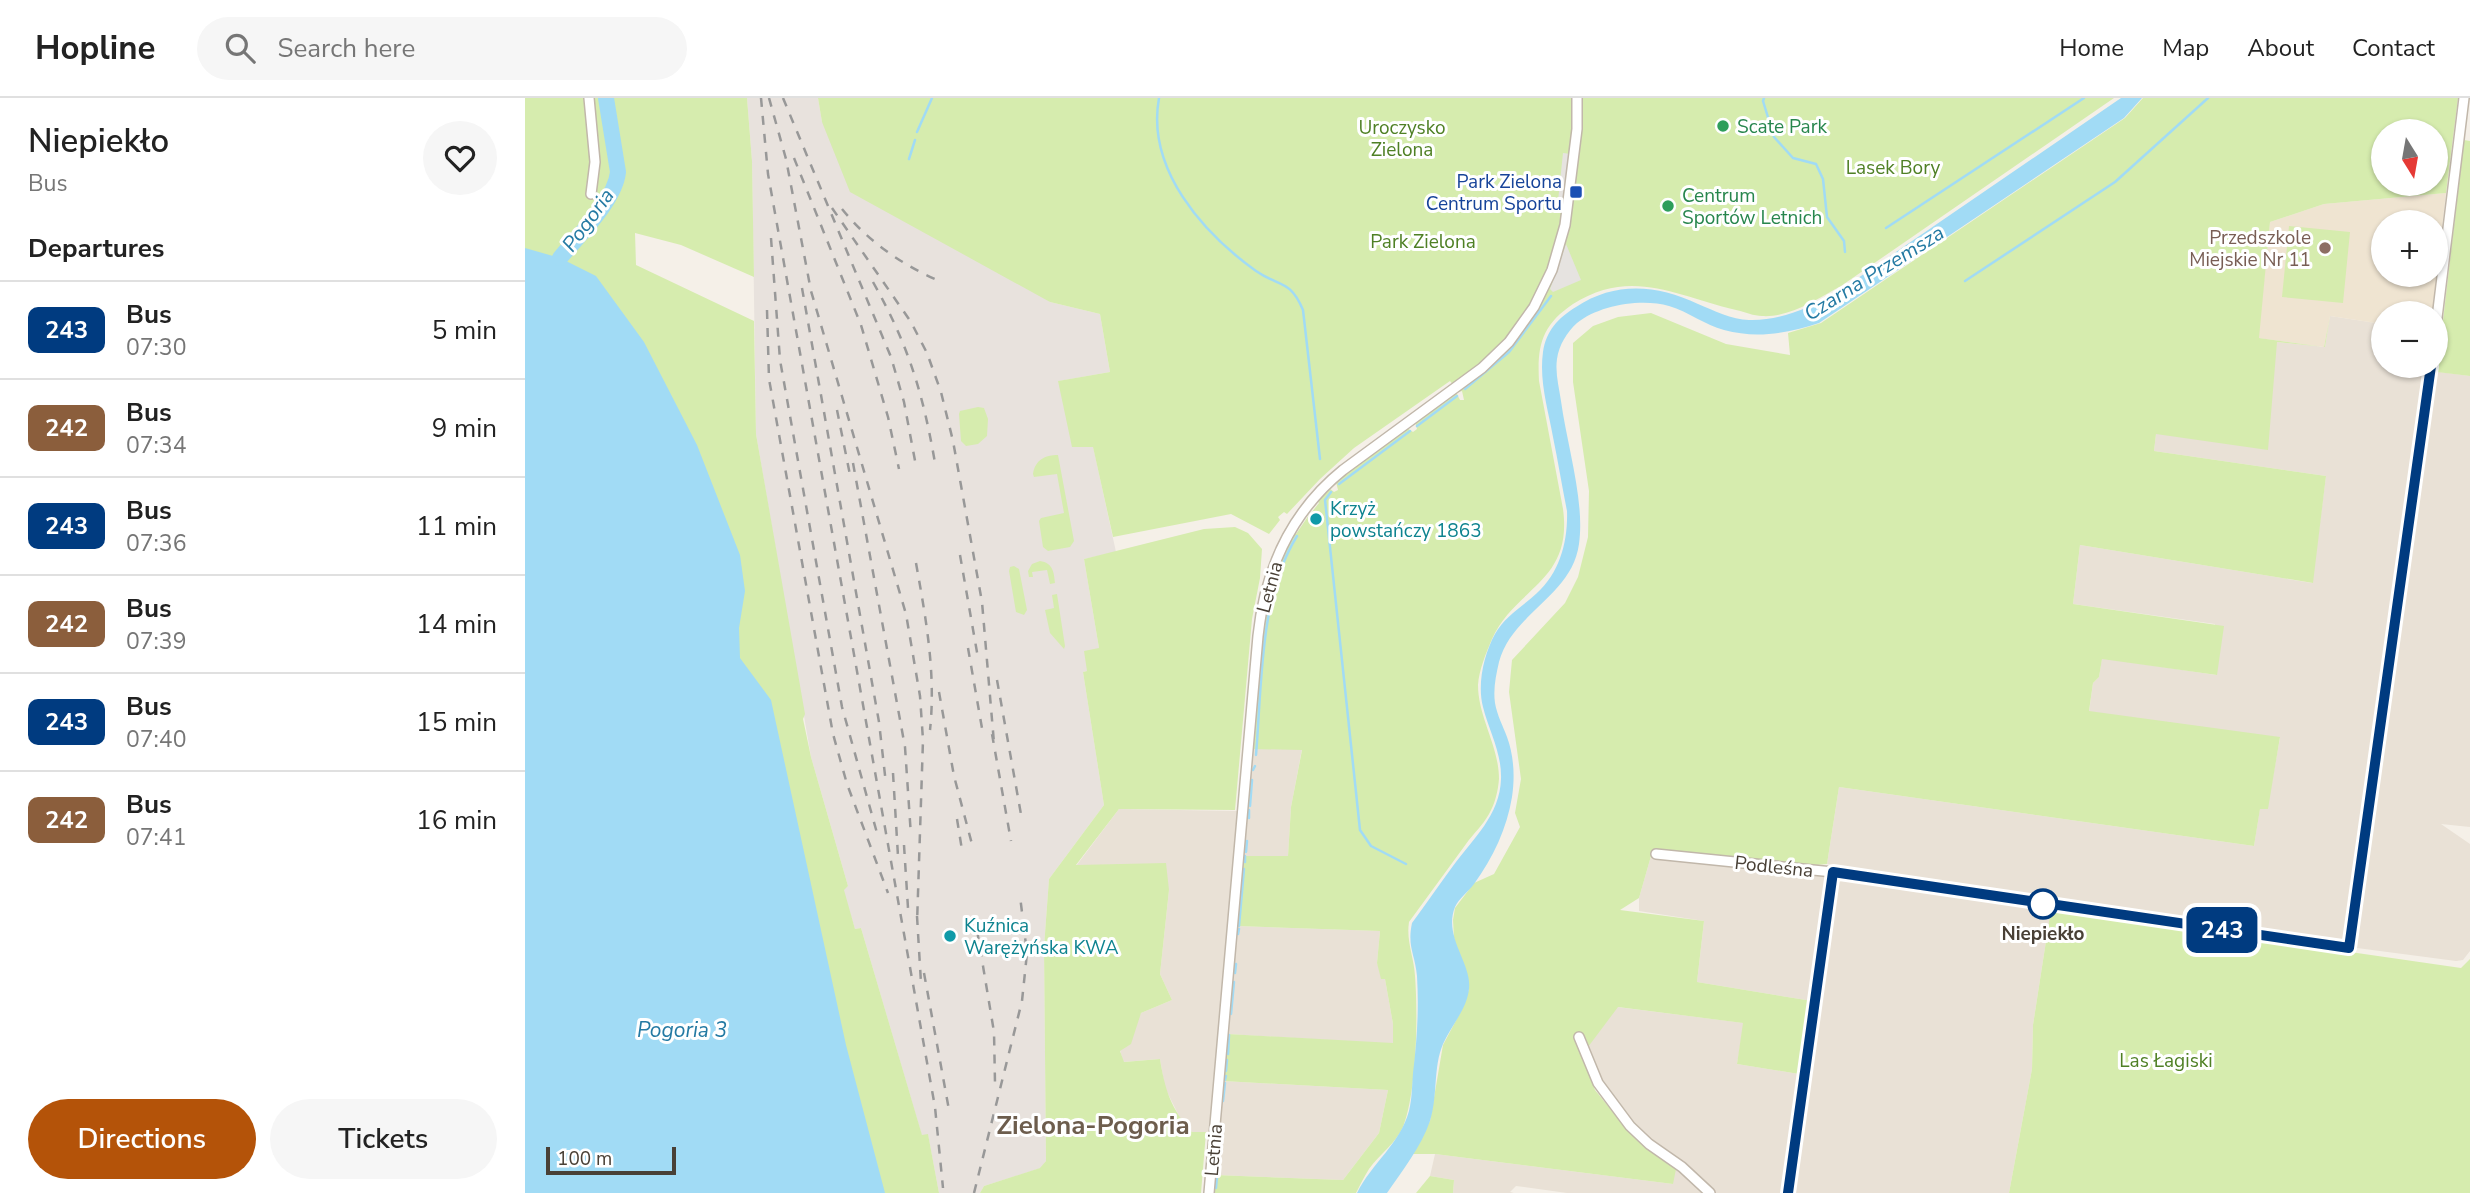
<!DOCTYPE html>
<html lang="en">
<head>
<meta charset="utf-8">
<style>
	body { margin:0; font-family:"Nunito Sans",sans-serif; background:#f6f6f6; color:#222; height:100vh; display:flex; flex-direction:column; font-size:26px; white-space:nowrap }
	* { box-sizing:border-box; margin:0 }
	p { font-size:23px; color:#767676 }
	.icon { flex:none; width:38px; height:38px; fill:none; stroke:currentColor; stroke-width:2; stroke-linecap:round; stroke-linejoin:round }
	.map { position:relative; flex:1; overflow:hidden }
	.side { display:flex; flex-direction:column; background:#fff; width:525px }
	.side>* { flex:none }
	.badge { padding:0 14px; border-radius:10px; font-size:24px; line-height:46px }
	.needle { width:46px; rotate:169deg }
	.tools { position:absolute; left:1846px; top:21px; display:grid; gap:14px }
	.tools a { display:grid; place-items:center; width:77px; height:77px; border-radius:50%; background:#fff; box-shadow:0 2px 5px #0004; font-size:35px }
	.scale { position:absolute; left:21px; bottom:18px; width:130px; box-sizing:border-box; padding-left:7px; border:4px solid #494036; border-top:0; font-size:19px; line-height:24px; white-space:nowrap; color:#494036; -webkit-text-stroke:5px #fff; paint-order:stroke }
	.map>.badge { position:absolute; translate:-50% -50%; box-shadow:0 0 0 4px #fff }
	h2 { padding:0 28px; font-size:26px; line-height:63px }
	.round { display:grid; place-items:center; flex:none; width:74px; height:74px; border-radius:37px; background:#f6f6f6 }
	.summary { display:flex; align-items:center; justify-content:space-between; height:119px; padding:0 28px }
	h1 { font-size:33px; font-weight:600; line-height:52px }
	.button { display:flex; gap:14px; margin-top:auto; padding:14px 28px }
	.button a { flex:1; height:80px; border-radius:42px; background:#b45309; color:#fff; font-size:28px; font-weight:600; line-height:80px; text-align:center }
	.button a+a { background:#f6f6f6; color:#222 }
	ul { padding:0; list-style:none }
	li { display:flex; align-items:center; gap:21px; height:98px; padding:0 28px; border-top:2px solid #e0e0e0 }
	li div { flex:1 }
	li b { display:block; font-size:26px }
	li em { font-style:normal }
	li .badge { min-width:77px; font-weight:700; text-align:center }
	header { display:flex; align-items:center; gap:42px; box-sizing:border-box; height:98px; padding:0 35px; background:#fff; border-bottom:2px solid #e0e0e0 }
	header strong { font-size:33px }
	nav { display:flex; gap:38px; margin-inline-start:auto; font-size:24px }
	.search { width:490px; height:63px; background:#f6f6f6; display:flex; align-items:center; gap:18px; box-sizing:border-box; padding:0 24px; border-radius:38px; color:#767676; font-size:26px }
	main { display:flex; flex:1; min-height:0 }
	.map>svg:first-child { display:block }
	.residential { fill:#e9e1d6 }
	.industrial { fill:#e8e2dd }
	.education { fill:#efe4d1; fill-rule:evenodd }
	.green { fill:#d6ecae; fill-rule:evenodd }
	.parking { fill:#e6e3e0 }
	.water { fill:#a1dbf5 }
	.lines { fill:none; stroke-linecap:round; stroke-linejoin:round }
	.stream { stroke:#a1dbf5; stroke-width:2.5 }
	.river { stroke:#a1dbf5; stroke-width:16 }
	.minor-casing { stroke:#c1b7aa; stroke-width:12 }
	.minor { stroke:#fff; stroke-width:9 }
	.rail { stroke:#989898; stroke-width:2.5; stroke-dasharray:9 9; stroke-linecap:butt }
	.line-casing { stroke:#fff; stroke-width:16 }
	.line { stroke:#003b80; stroke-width:10 }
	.leisure-dot { fill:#2e9e5b; stroke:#fff; stroke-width:2.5 }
	.transit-dot { fill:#1a4fb4; stroke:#fff; stroke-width:2.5 }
	.education-dot { fill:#8d6e63; stroke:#fff; stroke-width:2.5 }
	.culture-dot { fill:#0f9aa8; stroke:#fff; stroke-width:2.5 }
	.stop-dot { fill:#fff; stroke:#003b80; stroke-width:3.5 }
	.labels { text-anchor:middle; stroke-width:6; stroke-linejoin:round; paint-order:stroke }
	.leisure-label { font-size:19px; fill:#27864d; stroke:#fff; text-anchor:start }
	.park-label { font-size:19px; fill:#4f8025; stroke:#fff }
	.transit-label { font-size:19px; fill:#164399; stroke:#fff; text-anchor:end }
	.education-label { font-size:19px; fill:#785e54; stroke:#fff; text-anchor:end }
	.culture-label { font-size:19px; fill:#0d838f; stroke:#fff; text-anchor:start }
	.street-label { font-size:19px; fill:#494036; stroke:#fff }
	.stop-label { font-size:19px; font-weight:bold; fill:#494036; stroke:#fff }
	.water-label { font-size:21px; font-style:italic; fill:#247aa3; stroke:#fff }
	.district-label { font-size:26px; font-weight:bold; fill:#6d5d4d; stroke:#fff }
</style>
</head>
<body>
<header>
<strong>Hopline</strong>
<div class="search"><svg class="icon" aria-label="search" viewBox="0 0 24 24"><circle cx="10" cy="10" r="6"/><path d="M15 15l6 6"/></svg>Search here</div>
<nav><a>Home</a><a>Map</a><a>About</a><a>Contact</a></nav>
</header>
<main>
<section class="side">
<div class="summary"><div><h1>Niepiekło</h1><p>Bus</p></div><a class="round"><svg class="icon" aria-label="heart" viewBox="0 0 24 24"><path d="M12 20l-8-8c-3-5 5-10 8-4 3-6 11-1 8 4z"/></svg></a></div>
<h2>Departures</h2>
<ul>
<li><span class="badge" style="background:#003b80;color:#fff">243</span><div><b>Bus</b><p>07:30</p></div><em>5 min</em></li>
<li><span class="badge" style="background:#8b5e3c;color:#fff">242</span><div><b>Bus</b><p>07:34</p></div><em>9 min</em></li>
<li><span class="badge" style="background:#003b80;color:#fff">243</span><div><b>Bus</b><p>07:36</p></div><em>11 min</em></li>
<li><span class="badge" style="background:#8b5e3c;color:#fff">242</span><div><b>Bus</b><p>07:39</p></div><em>14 min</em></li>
<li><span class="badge" style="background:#003b80;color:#fff">243</span><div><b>Bus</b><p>07:40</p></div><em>15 min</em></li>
<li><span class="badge" style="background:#8b5e3c;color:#fff">242</span><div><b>Bus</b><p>07:41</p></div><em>16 min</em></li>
</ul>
<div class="button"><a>Directions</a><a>Tickets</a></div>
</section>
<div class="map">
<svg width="1945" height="1095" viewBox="0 0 1945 1095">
	<rect width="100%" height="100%" fill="#f5f0e8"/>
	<path class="residential" d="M1805,218L1858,226V268H1900V272L1945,278V729L1916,726L1945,746V853L1938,862L1931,863L1832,850L1815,843L1302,766L1314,689L1729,748L1735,710L1742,711L1755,640L1564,614L1568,585L1574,579L1577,560L1691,577L1690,526L1548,506L1555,447L1787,485L1801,378L1629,353L1631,336L1752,244L1800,249Z
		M727,651H777L766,709L763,758H718Z
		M594,711L714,713L685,1035L667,1034L656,1022L640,990L635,961L598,964L595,952L616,915L647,902L635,876L644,792L551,768Z
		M1126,758L1302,779L1287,903L1172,884L1179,823L1114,813V800Z
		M1323,779L1526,811L1508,927L1507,971L1484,1095H1266L1311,786Z
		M712,828L855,833L852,865L860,881L868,926V946L703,936Z
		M1092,909L1219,925L1212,966L1274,976L1259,1095H1189L1182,1085L1141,1057L1111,1031L1079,988L1057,946Z
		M698,983L863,992L854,1035L818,1082L690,1077Z
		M910,1056L1148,1086V1067L1178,1095H1042L991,1088L985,1094L989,1095H928L929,1082L905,1078Z"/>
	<path class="industrial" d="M222,0H293L297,24L525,204L575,216L585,274L534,283L568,348L591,454L559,461L574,550L562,573L558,574L579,707L524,781L519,849L521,1063L516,1070L459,1088L455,1095H414L403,1037L397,1038L336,830L330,831L318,792L323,788L286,659L231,336L227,63Z"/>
	<path class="education" d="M1921,95L1907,215H1858V226L1805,218L1799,249L1733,240L1745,124L1799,106ZM1858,124H1911V177H1858Z"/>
	<path class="green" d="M0,0H60L66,62L61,89L70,91L68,0H222L227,63L229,179L156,147L110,135L111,167L229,223L231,336L280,616L278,621L286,659L323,788L319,792L330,831L336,830L397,1037L403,1036L414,1095H0Z
		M293,0H1589L1316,188C1294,200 1264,220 1237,218C1229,218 1220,214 1211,212C1152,198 1106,169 1048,206C1017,227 1012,247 1014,283L1038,411C1048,485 990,489 967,541C961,555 954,572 953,587C953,619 974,648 974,681C973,693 970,706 964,716C958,727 948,736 941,746C922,772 903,798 884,824C881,843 889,859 890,878C893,917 892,993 878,1029C871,1045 854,1057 844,1071C839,1079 835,1087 831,1095H688L690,1077L818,1082L854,1035L863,992L698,983L703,936L868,945V926L860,881H856L852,865L855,833L712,828L718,758H763L766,709L777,652L727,651L740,517C745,488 755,461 769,435L771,436L784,417L793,421L786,415L794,405L792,402L804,390L809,394L813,392L811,384L882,330L888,334L892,331L890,324L931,294L935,302H939L937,293L934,294L925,283L829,350L795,381L762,416L759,414L753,419L755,422L744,436L706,416L588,439L568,349H547L533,283L585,274L575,216L525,204L325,94L297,24Z
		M1618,0H1933L1921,95L1799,106L1745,124L1734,240L1799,249L1805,218L1800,249L1752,244L1743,352L1631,336L1629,353L1801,378L1788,485L1555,447L1548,506L1699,528L1692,577L1577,561L1574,579L1568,585L1564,613L1755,639L1743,711H1735L1729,748L1314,689L1302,766L1280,768L1128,751L1114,800L1095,812L1179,823L1172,884L1287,903L1274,976L1212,966L1218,925L1093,909L1057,957L1070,992L1095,1023L1151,1071L1148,1086L910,1056H887L905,1023L918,947L936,913L944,891L929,840L928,822L930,810L949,785L969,776L995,729L990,715L996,681L984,594L987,562L1040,505L1053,479L1063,439L1064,393L1048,284V245L1068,228L1093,219L1126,215L1201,246L1265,257L1263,235L1296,225L1600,20ZM1858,33H1911V86H1858Z
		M1939,42L1945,43V278L1912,274Z
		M1764,128L1825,134L1818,205L1757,199Z
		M453,309L459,310L463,321L462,338L453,346L441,348L436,343L434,316L435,313Z
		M533,357L549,443L545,449L523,453L518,449L514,423L516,420L539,415L532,376L509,379L508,376C510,362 520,357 533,357Z
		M710,429L723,435L737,451L735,480L727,521L710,712L594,711L551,767L641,765L644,792L635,876L647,902L616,915L606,946L595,953L599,964L635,961C640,992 646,1011 667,1034H681L676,1095H455L459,1088L515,1070L521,1063L519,849L524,781L579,707L558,574L562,573L559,553L574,550L559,461L679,431Z
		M515,463C528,465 529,474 530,485L525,486L522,472L507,474L508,479H504L503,473L507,466Z
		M489,468L494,471L502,512L499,517L491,514L484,473L485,469Z
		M532,496L540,548L539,551L525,535L520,512L529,510L527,497Z
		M1526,811L1936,870L1945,861V1095H1484L1507,971L1508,927Z
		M905,1078L929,1082L928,1095H891Z"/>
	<path class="parking" d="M1038,55L1046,56L1039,104L1033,103Z
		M1041,146L1056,182L1028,194L1025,191Z"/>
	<path class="water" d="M1596,0H1617L1599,20L1294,225C1263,235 1232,241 1199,232C1180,227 1164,214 1144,208C1117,200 1074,207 1052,225C1042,234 1034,247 1032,261C1030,275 1034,289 1036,303C1042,347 1060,403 1054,446C1047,498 987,515 974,564C971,577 968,591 970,605C972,617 978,628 982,639C989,658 990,679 987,699C982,730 968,760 949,786C943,794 934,800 930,809C918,839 947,865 944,891C942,911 926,928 918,946C908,969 913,998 905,1023C896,1049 877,1073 862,1095H832C847,1065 875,1046 884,1013C887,1001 887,988 888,975C892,943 894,911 892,878C890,856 882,849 887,825C901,806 914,787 928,768C948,741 975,717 976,681C977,655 964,633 958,609C952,586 959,556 970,536C980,518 997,509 1012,495C1035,474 1043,443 1042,413C1037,388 1033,363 1028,339C1023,311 1014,283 1018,254C1021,233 1033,220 1051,209C1091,183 1132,187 1173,206C1188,212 1207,222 1224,222C1257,223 1285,209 1314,193Z
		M0,150L35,160L71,178L119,244L172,347L215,457L220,493L214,530L215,560L246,602L321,947L360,1095H0Z"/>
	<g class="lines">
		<path class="stream" d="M634,0C621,71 678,135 731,173C754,189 765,181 778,212L795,361
			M1239,0L1238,3L1249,39L1268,60L1291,66L1298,81L1302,119L1319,143L1320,154
			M392,34L407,0
			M384,61L390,42
			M1361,130L1559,0
			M1440,183L1590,84L1683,0
			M940,291L984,254L1026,198
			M892,328L932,298
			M814,386L885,333
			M806,394L800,402L835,732L846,748L881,766
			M731,657C737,587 734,499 772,438
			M728,672L730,668
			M725,708L727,682
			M724,720V712
			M721,754L722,743
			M720,764V758
			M714,828L719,771
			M713,836L714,831
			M710,875L711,866
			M706,916L709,884
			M703,956L704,937
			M701,973L702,962
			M700,982L701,978
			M698,1003L700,985
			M695,1043L696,1028
			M692,1076L694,1053
			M691,1090L692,1079"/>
		<path class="river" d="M35,160C53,138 90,103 93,74L81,0"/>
		<defs>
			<path id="minor" d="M64,0L70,64L66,96
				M1911,228L1939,0
				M1131,756L1308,774L1824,850L1906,268
				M1054,939L1073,985L1105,1028L1124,1046L1157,1069L1185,1095
				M684,1095L733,538C740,472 766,414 818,372L957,270L984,244L1009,209L1027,172L1040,127L1052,31V0
				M1263,1095L1308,774"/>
		</defs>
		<use href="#minor" class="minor-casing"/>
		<use href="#minor" class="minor"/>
		<path class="rail" d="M236,0L243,76L410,1009L418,1090
			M244,0L261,61L286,193L381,516L395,598L398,642L392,826
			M258,0L366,259L379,304L391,368
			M269,60L336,227L363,319L374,371
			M307,110L386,224L402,255L416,294L428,343L457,504L469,645
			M317,111C342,142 374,165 410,181
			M246,140L255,262L317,609L352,735
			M348,184C383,246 398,295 410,365
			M277,190L354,624L361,686
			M242,212L244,281L308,636L322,686L363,795
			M312,312L325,377
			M328,365L380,649L386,738
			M435,457L453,560
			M391,465C401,521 411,575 405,632
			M443,550L458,636
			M472,582L497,722
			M414,594L429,678L448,750
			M467,636L486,743
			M368,675L373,758
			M432,721L437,752
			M379,747L383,810
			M392,818L396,885
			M452,832L469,934L470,985
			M399,875L424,1012
			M449,1095L497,903L502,855L495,798"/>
	</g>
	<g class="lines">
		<defs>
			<path id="line" d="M1263,1095L1308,774L1824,850L1906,268"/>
		</defs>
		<use href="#line" class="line-casing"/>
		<use href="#line" class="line"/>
	</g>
	<g class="leisure-dot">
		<circle cx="1198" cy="28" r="7"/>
		<circle cx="1143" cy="108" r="7"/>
	</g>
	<rect class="transit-dot" x="1044" y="87" width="14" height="14" rx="3.5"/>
	<circle class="education-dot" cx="1800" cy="150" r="7"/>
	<g class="culture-dot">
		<circle cx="791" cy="421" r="7"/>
		<circle cx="425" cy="838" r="7"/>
	</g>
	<circle class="stop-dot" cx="1518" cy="806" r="14"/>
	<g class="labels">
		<g class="leisure-label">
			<text x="1212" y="35">Scate Park</text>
			<text x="1157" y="104">Centrum<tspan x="1157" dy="22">Sportów Letnich</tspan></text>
		</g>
		<g class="park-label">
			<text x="877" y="36">Uroczysko<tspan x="877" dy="22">Zielona</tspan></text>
			<text x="1368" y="76">Lasek Bory</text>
			<text x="898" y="150">Park Zielona</text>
			<text x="1641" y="969">Las Łagiski</text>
		</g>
		<g class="transit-label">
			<text x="1037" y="90">Park Zielona<tspan x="1037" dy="22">Centrum Sportu</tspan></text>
		</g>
		<g class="education-label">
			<text x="1786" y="146">Przedszkole<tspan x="1786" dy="22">Miejskie Nr 11</tspan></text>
		</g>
		<g class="culture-label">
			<text x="805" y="417">Krzyż<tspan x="805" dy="22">powstańczy 1863</tspan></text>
			<text x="439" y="834">Kuźnica<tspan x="439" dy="22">Warężyńska KWA</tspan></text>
		</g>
		<g class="street-label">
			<text transform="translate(744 489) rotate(-75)" y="7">Letnia</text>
			<text transform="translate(1249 768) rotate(6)" y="7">Podleśna</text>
			<text transform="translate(688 1052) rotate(-85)" y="7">Letnia</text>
		</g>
		<g class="stop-label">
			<text x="1518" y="842">Niepiekło</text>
		</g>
		<g class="water-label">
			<text transform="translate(63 122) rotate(-54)" y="7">Pogoria</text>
			<text transform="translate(1349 175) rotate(-32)" y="7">Czarna Przemsza</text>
			<text x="157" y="939">Pogoria 3</text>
		</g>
		<g class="district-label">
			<text x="568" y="1036">Zielona-Pogoria</text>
		</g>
	</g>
</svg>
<div class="tools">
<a><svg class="needle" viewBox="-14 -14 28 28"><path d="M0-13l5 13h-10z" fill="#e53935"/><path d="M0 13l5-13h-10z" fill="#767676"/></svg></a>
<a>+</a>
<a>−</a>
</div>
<div class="scale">100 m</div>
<b class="badge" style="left:1697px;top:832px;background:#003b80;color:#fff">243</b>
</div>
</main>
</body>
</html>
